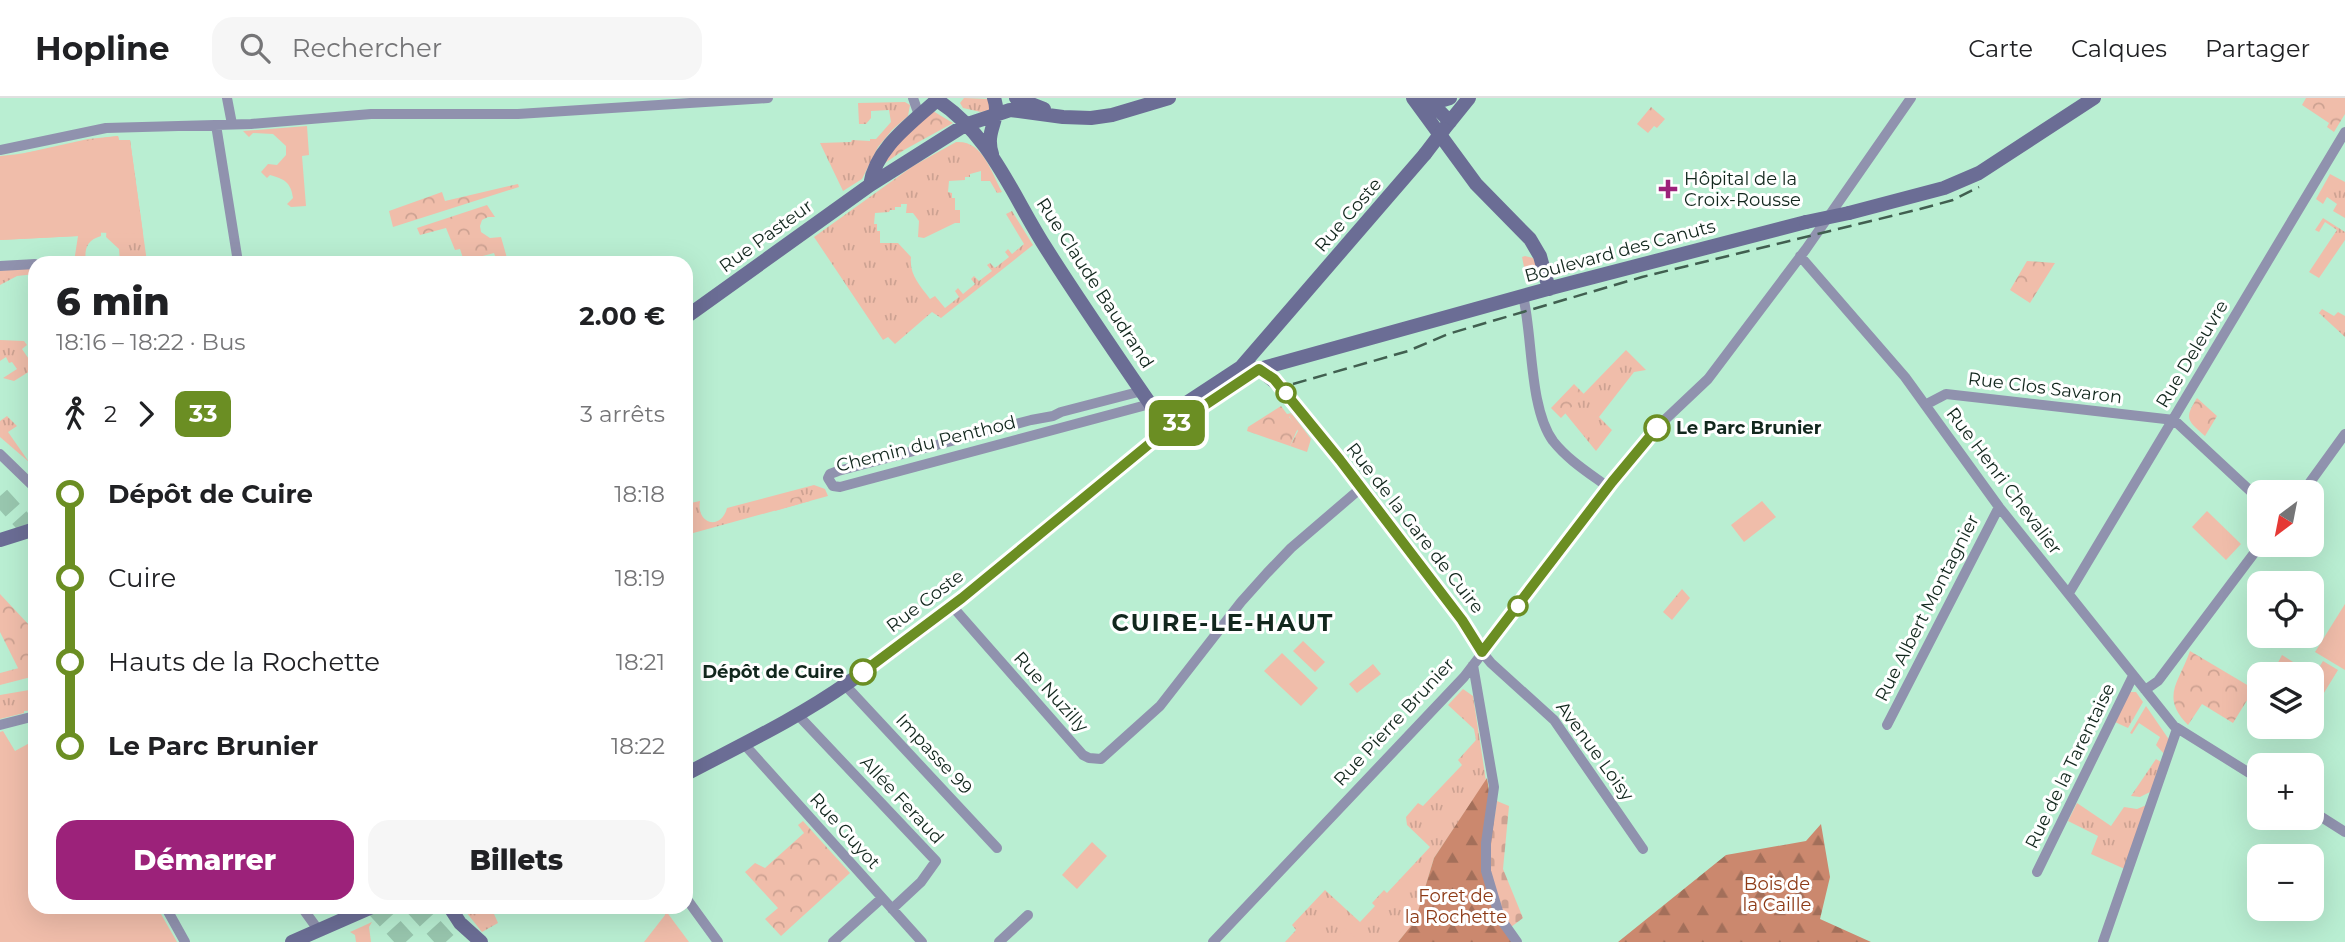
<!DOCTYPE html>
<html lang="fr">
<head>
<meta charset="utf-8">
<style>
	body { margin:0; font-family:Montserrat,sans-serif; background:#f6f6f6; color:#202124; height:100vh; display:flex; flex-direction:column; font-size:26px; white-space:nowrap }
	* { box-sizing:border-box; margin:0 }
	p { font-size:23px; color:#757577 }
	.icon { flex:none; width:38px; height:38px; fill:none; stroke:currentColor; stroke-width:2; stroke-linecap:round; stroke-linejoin:round }
	.map { position:relative; flex:1; overflow:hidden }
	.drawer { position:absolute; left:28px; top:158px; width:665px; height:658px; display:flex; flex-direction:column; background:#fff; border-radius:21px; box-shadow:0 7px 28px #0002 }
	.drawer>* { flex:none }
	.badge { padding:0 14px; border-radius:10px; font-size:24px; line-height:46px }
	.needle { width:46px; rotate:212deg }
	.tools { position:absolute; left:2247px; top:382px; display:grid; gap:14px }
	.tools a { display:grid; place-items:center; width:77px; height:77px; border-radius:14px; background:#fff; box-shadow:0 7px 28px #0002; font-size:35px }
	.map>.badge { position:absolute; translate:-50% -50%; box-shadow:0 0 0 4px #fff }
	.legs { display:flex; align-items:center; gap:10px; height:77px; padding:0 28px; font-size:23px }
	.legs p { margin-inline-start:auto }
	.overview { display:flex; align-items:center; justify-content:space-between; height:119px; padding:0 28px }
	h1 { font-size:38px; font-weight:800; line-height:52px }
	.cta { display:flex; gap:14px; margin-top:auto; padding:14px 28px }
	.cta a { flex:1; height:80px; border-radius:21px; background:#9c227a; color:#fff; font-size:28px; font-weight:800; line-height:80px; text-align:center }
	.cta a+a { background:#f6f6f6; color:#202124 }
	ul { padding:0 28px; list-style:none }
	li { display:flex; align-items:center; gap:24px; height:84px; font-size:26px }
	li i { display:grid; place-items:center; width:10px; height:100%; margin:0 9px; background:currentColor }
	li i::after { content:''; width:18px; height:18px; margin:-9px; border:5px solid; border-radius:50%; background:#fff }
	li p { margin-inline-start:auto }
	li:first-child i { background:linear-gradient(#0000 50%,currentColor 0) }
	li:last-child i { background:linear-gradient(currentColor 50%,#0000 0) }
	header { display:flex; align-items:center; gap:42px; box-sizing:border-box; height:98px; padding:0 35px; background:#fff; border-bottom:2px solid #e0e0e0 }
	header strong { font-size:33px }
	nav { display:flex; gap:38px; margin-inline-start:auto; font-size:24px }
	.search { width:490px; height:63px; background:#f6f6f6; display:flex; align-items:center; gap:18px; box-sizing:border-box; padding:0 24px; border-radius:21px; color:#757577; font-size:26px }
	.map>svg:first-child { display:block }
	.grass { fill:url(#grass-tufts) }
	.forest { fill:url(#forest-firs) }
	.cemetery { fill:url(#cemetery-stones) }
	.park { fill:url(#park-crowns) }
	.garden { fill:#f0bdaa }
	.lines { fill:none; stroke-linecap:round; stroke-linejoin:round }
	.highway-tunnel { stroke:#98c6ae; stroke-width:19; stroke-dasharray:19 10; stroke-linecap:butt }
	.street { stroke:#9092ae; stroke-width:10 }
	.secondary { stroke:#6b6d95; stroke-width:14 }
	.rail { stroke:#415f50; stroke-width:2.5; stroke-dasharray:14 7; stroke-linecap:butt }
	.secondary-bridge { stroke:#6b6d95; stroke-width:14 }
	.line-1-casing { stroke:#fff; stroke-width:16 }
	.line-1 { stroke:#6b8e23; stroke-width:10 }
	.poi-dot { fill:#9c227a; stroke:#fff; stroke-width:2.5 }
	.stop-1-dot { fill:#fff; stroke:#6b8e23; stroke-width:3.5 }
	.labels { text-anchor:middle; stroke-width:6; stroke-linejoin:round; paint-order:stroke }
	.poi-label { font-size:18px; fill:#12271d; stroke:#fff; text-anchor:start }
	.street-label { font-size:18px; fill:#12271d; stroke:#fff }
	.stop-label { font-size:18px; font-weight:bold; fill:#12271d; stroke:#fff; text-anchor:start }
	.park-label { font-size:18px; fill:#8d3b17; stroke:#fff }
	.district-label { font-size:24px; font-weight:bold; letter-spacing:2px; fill:#12271d; stroke:#fff }
</style>
</head>
<body>
<header>
<strong>Hopline</strong>
<div class="search"><svg class="icon" aria-label="search" viewBox="0 0 24 24"><circle cx="10" cy="10" r="6"/><path d="M15 15l6 6"/></svg>Rechercher</div>
<nav><a>Carte</a><a>Calques</a><a>Partager</a></nav>
</header>
<div class="map">
<svg width="2345" height="844" viewBox="0 0 2345 844">
	<defs>
		<pattern id="grass-tufts" width="24" height="20" patternUnits="userSpaceOnUse" patternTransform="scale(1.75)"><rect width="24" height="20" fill="#f0bdaa"/><path d="M3 7l-1-3M5 7V3M7 7l1-3M15 17l-1-3M17 17v-4M19 17l1-3" fill="none" stroke="#cda292"/></pattern>
		<pattern id="forest-firs" width="22" height="20" patternUnits="userSpaceOnUse" patternTransform="scale(1.75)"><rect width="22" height="20" fill="#cb886e"/><path d="M5 1l3.5 6h-7zM16 11l3.5 6h-7z" fill="#a36f5a"/></pattern>
		<pattern id="cemetery-stones" width="16" height="16" patternUnits="userSpaceOnUse" patternTransform="scale(1.75)"><rect width="16" height="16" fill="#f0bdaa"/><path d="M2 7V4a2 2 0 0 1 4 0v3zM10 15v-3a2 2 0 0 1 4 0v3z" fill="#cda292"/></pattern>
		<pattern id="park-crowns" width="20" height="18" patternUnits="userSpaceOnUse" patternTransform="scale(1.75)"><rect width="20" height="18" fill="#f0bdaa"/><path d="M2 6a3 3 0 1 1 6 0M12 15a3 3 0 1 1 6 0" fill="none" stroke="#cda292"/></pattern>
	</defs>
	<rect width="100%" height="100%" fill="#b9eed2"/>
	<path class="grass" d="M964,0L988,1L990,12L981,14L963,10L960,5Z
		M905,4L910,7L908,18L892,32L878,49L862,81L843,93L820,45L851,44L852,42L870,43V41H876L891,24L889,12L871,13V20L866,26H859L858,5Z
		M1651,9L1665,21L1657,30L1654,28L1648,35L1637,26Z
		M118,38L119,42H130L147,164H120L119,151L106,139L107,126L20,58L25,55L88,41Z
		M956,44C983,42 991,74 1002,94L997,95L990,83H981V73L970,76V79H965V82L949,83L948,94L952,95V100H955V112H960V125H955L924,140L918,139L919,123L913,115H906L907,106H901V109H895V112H890L889,114L875,115L874,126H877V133H880V145H898L911,159C909,177 920,187 930,201L935,198L945,210L959,199L955,193L958,190L963,196L975,186L971,181L974,178L979,183L992,173L987,167L990,165L995,170L1009,159L1005,154L1008,151L1012,156L1024,146L1006,116L1012,113L1033,147L941,220L932,214L895,246L888,239L883,242L814,139L913,68Z
		M0,76L79,133L101,134V138C87,142 84,151 86,164H74L78,138L0,142Z
		M2330,76L2345,84V120L2333,113L2337,106L2327,99L2323,106L2316,101Z
		M2323,120L2345,134V142L2319,180L2309,174L2337,132L2325,124L2319,134L2315,132Z
		M1525,158L1533,160L1541,177L1526,179L1522,159Z
		M35,169V176L17,178L0,187V171Z
		M2322,211L2334,218L2338,214L2345,218V239L2319,215Z
		M0,242L24,243L27,247L22,251L35,270L14,283L3,280L17,271L12,264L9,265L6,259L0,263Z
		M1626,252L1646,272L1634,274L1599,319L1612,332L1596,353L1565,315Z
		M1292,316L1311,341L1307,354L1290,348L1298,333L1289,318Z
		M7,318L17,328L8,334L29,364L0,339V323Z
		M814,387L825,391L828,398L686,437V406L700,403C696,426 721,433 727,410Z
		M35,558V578L0,587V575L19,570Z
		M35,591V612L24,613V615L0,621V597Z
		M1463,591L1473,598L1486,683L1434,760L1415,824L1398,844H1285L1296,832L1292,827L1325,792L1360,824L1375,808L1372,805L1384,792L1387,795L1430,749L1407,727L1406,719L1418,705L1423,708L1462,667L1458,662L1476,642L1474,631L1448,607Z
		M2129,594H2136L2143,604L2128,630L2115,624Z
		M2146,608L2170,643L2165,657L2156,647L2160,639L2139,625L2132,636L2130,635Z
		M2156,661L2161,664L2154,692L2140,699L2131,698Z
		M2077,705L2111,728L2124,709L2137,711L2149,706L2127,772L2091,756L2098,738L2068,723Z
		M462,809H491L498,825L482,834Z"/>
	<path class="forest" d="M1487,680L1513,844H1398L1415,823L1434,760Z
		M1821,726L1830,779L1820,821L1871,844H1618L1726,757L1806,743Z"/>
	<path class="cemetery" d="M1497,703L1509,708L1503,771L1523,820L1511,829C1482,789 1490,747 1497,703Z"/>
	<path class="park" d="M2306,0H2345V16L2334,34L2327,29L2329,25L2302,7Z
		M933,13L953,25L904,52L885,65L890,53Z
		M518,86L519,89L393,129L389,113L442,94L445,103Z
		M487,107L495,119H488L482,122L480,128L481,134L490,140L501,139L507,160L497,163L494,155L464,163L460,151L455,152L446,130L420,137L417,130Z
		M2027,163L2055,165L2030,205L2010,192Z
		M1574,286L1584,296L1561,320L1551,310Z
		M2197,300L2217,318L2205,338C2187,322 2184,321 2197,300Z
		M1281,308L1287,316L1292,315L1289,319L1298,330L1290,348L1247,333L1248,329Z
		M808,396L810,403L775,413L773,405Z
		M1682,491L1690,500L1672,522L1663,514Z
		M0,496L30,528L35,523V571L20,574L0,534Z
		M2190,553L2254,591L2233,625L2202,606L2188,627C2160,598 2179,585 2190,553Z
		M803,723L850,775L781,838L765,821L778,810L745,774L755,765L765,770L804,735L798,727Z"/>
	<path class="garden" d="M307,28L309,57L302,58L306,108L291,109L287,106L293,100C291,84 284,81 270,77L267,80L261,74L268,66L277,67L286,57V48L273,36L253,35L249,39L243,33Z
		M118,38L119,42H130L143,136L80,134L79,138L0,142V58C40,55 78,42 118,38Z
		M1762,403L1776,419L1744,444L1731,427Z
		M2207,413L2241,446L2226,462L2192,429Z
		M2345,506V572L2315,554Z
		M1303,543L1325,564L1315,574L1293,553Z
		M1282,555L1318,590L1301,608L1264,573Z
		M2282,557L2301,569L2297,576H2272Z
		M2323,563L2338,572L2319,603L2312,598V581Z
		M1373,566L1381,576L1357,595L1349,586Z
		M3,633L15,653L35,642V808L157,809L177,844H0V634Z
		M1092,744L1107,758L1077,791L1062,777Z
		M666,813L689,844H644L665,817Z
		M372,824L369,829L371,844H356L355,837L350,834Z
		M1345,830L1360,844H1332Z"/>
	<g class="lines">
		<path class="highway-tunnel" d="M0,398L35,437
			M374,808L407,844
			M414,808L447,844"/>
		<path class="street" d="M227,0L232,26
			M913,0L919,17
			M216,27L238,164
			M0,52L106,30L251,26L371,16H518L768,0
			M1800,158L1905,279L1999,409L2174,628L2259,681
			M0,168L35,166
			M1523,198C1533,239 1529,310 1553,343C1568,362 1589,375 1608,389
			M1142,293L1061,314L1053,318L1031,322L838,373L830,376L828,380L833,388L840,389L1150,306
			M1925,307L1946,296L2174,322L2259,401
			M0,356L35,390
			M2303,394L2345,336
			M2069,495L2345,34
			M952,508L1083,657L1089,660L1101,661L1160,608L1241,504L1267,475L1291,450L1361,390
			M1482,554L1491,565L1554,622L1643,751
			M1473,567L1494,689L1486,745V773L1500,820L1517,844
			M845,587L997,750
			M2145,592L2158,583L2261,446
			M797,616L936,763L921,784L892,811
			M0,627L35,618
			M1887,627L1999,409
			M743,645L922,844
			M2312,713L2345,734
			M2037,774L2133,578
			M686,800L718,844
			M165,808L185,844
			M301,808L319,833
			M833,844L882,800
			M999,844L1028,817
			M1213,844L1464,579L1653,333L1708,281L1806,151L1911,0
			M2103,844L2177,631"/>
		<path class="secondary" d="M1016,0L1044,11
			M1413,0L1476,86L1530,141L1540,158L1549,191
			M1427,0L1450,24
			M1430,1L1440,3L1450,0
			M937,2C989,35 1012,96 1044,147C1083,209 1125,269 1166,329
			M1444,31L1469,0
			M992,56C984,32 1002,22 994,0
			M870,87C876,49 912,25 939,0
			M1849,115L1944,90L1979,75L2094,0
			M686,219L870,87L965,27L1010,12L1063,19L1091,20L1112,17L1169,0
			M1241,269L1259,271L1555,189L1806,124
			M1259,271L1280,288L1340,362L1462,522L1482,554
			M1166,329L1181,323L1259,271
			M0,442L35,431
			M686,676C741,647 798,620 849,584C955,511 1053,425 1153,343L1166,329L1174,313L1241,269L1425,56
			M449,808L460,825L481,844
			M292,844L374,808"/>
		<path class="rail" d="M1293,286L1408,253L1448,236L1642,179L1920,111L1953,102L1979,89"/>
		<path class="secondary-bridge" d="M1425,56L1444,31
			M1806,124L1849,115"/>
	</g>
	<g class="lines">
		<defs>
			<path id="line-1" d="M863,574L962,500L1159,338L1166,329L1181,323L1259,271L1274,281L1340,362L1462,522L1482,554L1612,384L1657,330"/>
		</defs>
		<use href="#line-1" class="line-1-casing"/>
		<use href="#line-1" class="line-1"/>
	</g>
	<path class="poi-dot" d="M1664.5 80.5h7v7h7v7h-7v7h-7v-7h-7v-7h7z"/>
	<g class="stop-1-dot">
		<circle cx="1286" cy="295" r="9"/>
		<circle cx="1657" cy="330" r="12"/>
		<circle cx="1518" cy="508" r="9"/>
		<circle cx="863" cy="574" r="12"/>
	</g>
	<g class="labels">
		<g class="poi-label">
			<text x="1684" y="87">Hôpital de la<tspan x="1684" dy="21">Croix-Rousse</tspan></text>
		</g>
		<g class="street-label">
			<text transform="translate(1348 117) rotate(-49)" y="6">Rue Coste</text>
			<text transform="translate(766 138) rotate(-36)" y="6">Rue Pasteur</text>
			<text transform="translate(1620 153) rotate(-15)" y="6">Boulevard des Canuts</text>
			<text transform="translate(1095 185) rotate(57)" y="6">Rue Claude Baudrand</text>
			<text transform="translate(2192 256) rotate(-59)" y="6">Rue Deleuvre</text>
			<text transform="translate(2045 290) rotate(7)" y="6">Rue Clos Savaron</text>
			<text transform="translate(926 346) rotate(-14)" y="6">Chemin du Penthod</text>
			<text transform="translate(2004 383) rotate(53)" y="6">Rue Henri Chevalier</text>
			<text transform="translate(1415 430) rotate(52)" y="6">Rue de la Gare de Cuire</text>
			<text transform="translate(925 503) rotate(-37)" y="6">Rue Coste</text>
			<text transform="translate(1927 510) rotate(-63)" y="6">Rue Albert Montagnier</text>
			<text transform="translate(1051 594) rotate(48)" y="6">Rue Nuzilly</text>
			<text transform="translate(1394 624) rotate(-47)" y="6">Rue Pierre Brunier</text>
			<text transform="translate(1595 653) rotate(54)" y="6">Avenue Loisy</text>
			<text transform="translate(934 656) rotate(47)" y="6">Impasse 99</text>
			<text transform="translate(2070 668) rotate(-64)" y="6">Rue de la Tarentaise</text>
			<text transform="translate(902 702) rotate(47)" y="6">Allée Feraud</text>
			<text transform="translate(845 733) rotate(48)" y="6">Rue Guyot</text>
		</g>
		<g class="stop-label">
			<text x="1676" y="336">Le Parc Brunier</text>
			<text x="844" y="580" text-anchor="end">Dépôt de Cuire</text>
		</g>
		<g class="park-label">
			<text x="1777" y="792">Bois de<tspan x="1777" dy="21">la Caille</tspan></text>
			<text x="1456" y="804">Foret de<tspan x="1456" dy="21">la Rochette</tspan></text>
		</g>
		<g class="district-label">
			<text x="1223" y="533">CUIRE-LE-HAUT</text>
		</g>
	</g>
</svg>
<div class="tools">
<a><svg class="needle" viewBox="-14 -14 28 28"><path d="M0-13l5 13h-10z" fill="#e53935"/><path d="M0 13l5-13h-10z" fill="#757577"/></svg></a>
<a><svg class="icon" aria-label="locate" viewBox="0 0 24 24"><circle cx="12" cy="12" r="6"/><path d="M12 2v4M12 18v4M2 12h4M18 12h4"/></svg></a>
<a><svg class="icon" aria-label="layers" viewBox="0 0 24 24"><path d="M12 4l9 5-9 5-9-5zM3 14l9 5 9-5"/></svg></a>
<a>+</a>
<a>−</a>
</div>
<b class="badge" style="left:1177px;top:325px;background:#6b8e23;color:#fff">33</b>
<section class="drawer">
<div class="overview"><div><h1>6 min</h1><p>18:16 – 18:22 · Bus</p></div><b>2.00 €</b></div>
<div class="legs"><svg class="icon" aria-label="walk" viewBox="0 0 24 24"><circle cx="13" cy="4" r="2"/><path d="M13 8l-2 6 4 7M11 14l-3 7M7 12l3-4h3l4 4"/></svg>2<svg class="icon" aria-label="forward" viewBox="0 0 24 24"><path d="M9 5l7 7-7 7"/></svg><b class="badge" style="background:#6b8e23;color:#fff">33</b><p>3 arrêts</p></div>
<ul>
<li><i style="color:#6b8e23"></i><b>Dépôt de Cuire</b><p>18:18</p></li>
<li><i style="color:#6b8e23"></i><span>Cuire</span><p>18:19</p></li>
<li><i style="color:#6b8e23"></i><span>Hauts de la Rochette</span><p>18:21</p></li>
<li><i style="color:#6b8e23"></i><b>Le Parc Brunier</b><p>18:22</p></li>
</ul>
<div class="cta"><a>Démarrer</a><a>Billets</a></div>
</section>
</div>
</body>
</html>
